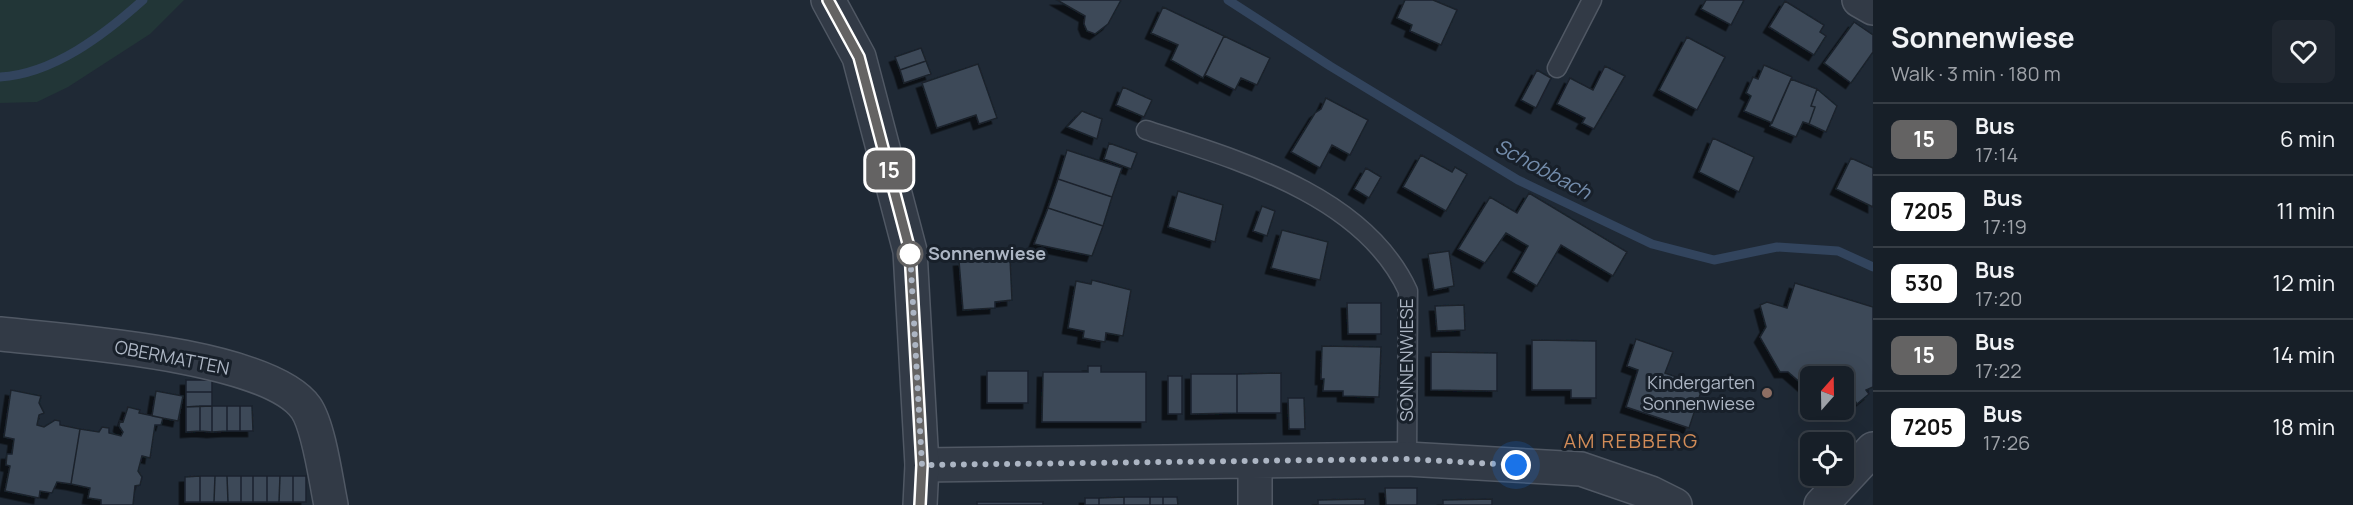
<!DOCTYPE html>
<html lang="en">
<head>
<meta charset="utf-8">
<style>
	body { margin:0; font-family:Manrope,sans-serif; background:#202730; color:#f1f3f6; height:100vh; display:flex; flex-direction:column; font-size:22px; white-space:nowrap }
	* { box-sizing:border-box; margin:0 }
	p { font-size:20px; color:#9ea2a8 }
	.icon { flex:none; width:33px; height:33px; fill:none; stroke:currentColor; stroke-width:2; stroke-linecap:round; stroke-linejoin:round }
	.map { position:relative; flex:1; overflow:hidden }
	.side { display:flex; flex-direction:column; background:#171f28; width:480px }
	.side>* { flex:none }
	.badge { padding:0 12px; border-radius:9px; font-size:21px; line-height:39px }
	.needle { width:39px; rotate:20deg }
	.fabs { position:absolute; left:1800px; top:366px; display:grid; gap:12px }
	.fabs a { display:grid; place-items:center; width:54px; height:54px; border-radius:9px; background:#171f28; box-shadow:0 6px 24px #0002,0 0 0 2px #363d45; font-size:30px }
	.you { position:absolute; width:30px; height:30px; margin:-15px; border:4px solid #fff; border-radius:50%; background:#1a73e8; box-shadow:0 0 0 9px #1a73e833 }
	.map>.badge { position:absolute; translate:-50% -50%; box-shadow:0 0 0 3px #fff }
	.round { display:grid; place-items:center; flex:none; width:63px; height:63px; border-radius:9px; background:#202730 }
	.headline { display:flex; align-items:center; justify-content:space-between; height:102px; padding:0 18px }
	h1 { font-size:28px; font-weight:700; line-height:45px }
	ul { padding:0; list-style:none }
	li { display:flex; align-items:center; gap:18px; height:72px; padding:0 18px; border-top:2px solid #363d45 }
	li div { flex:1 }
	li b { display:block; font-size:22px }
	li em { font-style:normal }
	li .badge { min-width:66px; font-weight:700; text-align:center }
	main { display:flex; flex:1; min-height:0 }
	.map>svg:first-child { display:block }
	.green { fill:#223637 }
	.lines { fill:none; stroke-linecap:round; stroke-linejoin:round }
	.stream { stroke:#32445d; stroke-width:9 }
	.building { fill:#3d4958; stroke:#1a222c; stroke-width:1.5; filter:url(#shadow) }
	.service-casing { stroke:#505864; stroke-width:21 }
	.minor-casing { stroke:#505864; stroke-width:36 }
	.tertiary-casing { stroke:#505864; stroke-width:36 }
	.service { stroke:#323a46; stroke-width:18 }
	.minor { stroke:#323a46; stroke-width:33 }
	.tertiary { stroke:#323a46; stroke-width:33 }
	.line-casing { stroke:#fff; stroke-width:14 }
	.line { stroke:#646363; stroke-width:9 }
	.walk { stroke:#acb5c3; stroke-width:6; stroke-dasharray:0 10.8 }
	.stop-dot { fill:#fff; stroke:#646363; stroke-width:3 }
	.education-dot { fill:#8d6e63; stroke:#18202a; stroke-width:2 }
	.labels { text-anchor:middle; stroke-width:6; stroke-linejoin:round; paint-order:stroke }
	.stop-label { font-size:18px; font-weight:bold; fill:#acb5c3; stroke:#18202a; text-anchor:start }
	.street-label { font-size:18px; fill:#acb5c3; stroke:#18202a }
	.poi-label { font-size:18px; fill:#acb5c3; stroke:#18202a; text-anchor:end }
	.water-label { font-size:20px; font-style:italic; fill:#748dac; stroke:#18202a }
	.neighbourhood-label { font-size:20px; letter-spacing:1.5px; fill:#d28c58; stroke:#18202a }
</style>
</head>
<body>
<main>
<div class="map">
<svg width="1873" height="505" viewBox="0 0 1873 505">
	<defs>
		<filter id="shadow"><feDropShadow dx="-5.5" dy="5.5" stdDeviation="0" flood-color="#0009"/></filter>
	</defs>
	<rect width="100%" height="100%" fill="#1f2935"/>
	<path class="green" d="M0,0H184L150,34L68,87L37,102L0,103Z"/>
	<g class="lines">
		<path class="stream" d="M1228,0L1330,66L1518,180L1652,244L1714,260L1777,247L1838,251L1873,267
			M0,77C53,74 104,35 143,0"/>
	</g>
	<path class="building" d="M1057,0H1121L1108,24L1095,34L1087,31L1084,24L1085,16Z
		M1405,0H1433L1457,10L1441,45L1410,31L1412,25L1397,18Z
		M1706,0H1744L1731,25L1701,9Z
		M1785,1L1824,25L1820,32L1826,36L1814,55L1769,27Z
		M1163,7L1224,36L1203,78L1171,60L1178,45L1151,33Z
		M1854,22L1873,35V52L1851,83L1824,63Z
		M1224,36L1270,58L1257,85L1241,78L1235,90L1205,75Z
		M1687,37L1725,57L1697,110L1659,90Z
		M921,48L926,61L900,70L895,57Z
		M926,61L931,74L904,83L900,70Z
		M978,64L997,118L979,124L976,115L937,128L922,83Z
		M1764,65L1792,77L1772,123L1744,111L1751,96L1746,93L1753,77L1758,79Z
		M1605,66L1625,76L1594,129L1582,123L1585,118L1557,104L1570,78L1593,90Z
		M1537,70L1551,78L1536,108L1521,100Z
		M1791,79L1817,89L1811,106L1815,107L1809,124L1803,122L1796,137L1770,126Z
		M1123,87L1152,100L1144,117L1116,105Z
		M1817,89L1837,106L1826,132L1809,124L1815,107L1811,106Z
		M1326,98L1368,120L1350,155L1332,145L1320,168L1291,152L1315,113L1321,109Z
		M1082,111L1102,119L1097,139L1067,127Z
		M1713,138L1754,157L1739,192L1699,172Z
		M1109,143L1137,153L1131,169L1104,159Z
		M1067,150L1122,168L1112,197L1058,179Z
		M1421,155L1452,172L1455,167L1467,174L1446,211L1403,187Z
		M1851,158L1873,168V207L1836,189Z
		M1366,168L1381,177L1369,198L1354,189Z
		M1058,179L1112,197L1103,226L1048,208Z
		M1178,191L1223,205L1215,242L1168,227Z
		M1529,193L1627,252L1613,276L1561,245L1537,286L1513,272L1528,246L1506,233L1485,263L1458,249L1490,197L1517,213Z
		M1262,206L1275,211L1267,236L1253,231Z
		M1048,208L1103,226L1092,256L1034,244Z
		M1282,230L1328,242L1320,280L1271,268Z
		M1449,251L1454,286L1434,290L1428,254Z
		M1010,258L1012,300L995,302V308L963,310L959,261Z
		M1092,280L1131,290L1123,336L1106,333L1105,342L1083,338L1084,331L1068,328L1076,281L1091,284Z
		M1795,283L1873,307V387L1866,390L1869,394L1857,404L1850,393L1844,394V376H1810V391L1788,372H1780L1760,337L1766,327L1760,305L1767,302L1787,308Z
		M1347,303H1381V334H1348Z
		M1464,305L1465,330L1437,331L1435,306Z
		M1636,339L1673,352L1665,373L1703,386L1689,428L1626,407L1638,370L1627,366Z
		M1532,340L1596,341V398H1571V390H1532Z
		M1322,346L1381,347L1379,397L1343,396V391H1323L1324,379H1321Z
		M1431,352L1497,353V391L1431,390Z
		M1088,366H1101V372H1146V422H1042L1043,372H1088Z
		M987,371H1028V403H987Z
		M1281,373V413H1237V374Z
		M1191,374H1237V413L1191,414Z
		M1168,376H1182V414H1168Z
		M186,380H212V392H186Z
		M11,390L41,396L39,403L44,413L39,415L37,425L44,427L55,420L60,421V425L80,429L71,484L57,482L52,493L40,491L39,498L5,491L10,466L6,465L7,454H12L14,439L4,437Z
		M156,391L183,396L178,421L152,416Z
		M186,392H212V406L186,407Z
		M1288,398H1304L1305,429H1289Z
		M200,406H212V432L200,431Z
		M200,406V431L186,432V407Z
		M212,406H227V431L212,432Z
		M227,406H240V431H227Z
		M240,406H252L253,431H240Z
		M128,407L140,410L139,413L163,418L161,425H155L150,458L142,456L138,471L142,477L140,485L135,486L133,505H101V500L88,498L90,488L71,484L80,429L99,432L102,427L109,428V433L121,436L123,432L119,426L120,421L123,422Z
		M200,476H215L214,502H200Z
		M200,476V502H185V477Z
		M215,476H227L228,502H214Z
		M227,476H241V502H228Z
		M241,476H253V502H241Z
		M253,476H267V502H253Z
		M267,476H280L279,502H267Z
		M280,476H293V502H279Z
		M293,476H306V502H293Z
		M1385,488H1417V505H1386Z
		M1124,497H1150V505H1124Z
		M1124,497V505H1099V498Z
		M1150,497H1163V505H1150Z
		M1163,497H1177L1178,505H1163Z
		M1085,498H1099V505H1085Z
		M1365,499V505H1318V500Z
		M1492,499V505H1443V500Z
		M977,502H1043V505H977Z"/>
	<g class="lines">
		<defs>
			<path id="service" d="M1557,68L1592,0
				M1146,130C1238,160 1364,195 1408,291L1407,459"/>
			<path id="minor" d="M1859,0L1873,8
				M0,334C65,341 268,354 306,408C319,427 326,481 331,505
				M922,465L1407,459L1581,469L1651,493L1675,505
				M1255,505V461
				M1821,505L1873,449"/>
			<path id="tertiary" d="M828,0L859,57L910,251L922,465L920,505"/>
		</defs>
		<use href="#service" class="service-casing"/>
		<use href="#minor" class="minor-casing"/>
		<use href="#tertiary" class="tertiary-casing"/>
		<use href="#service" class="service"/>
		<use href="#minor" class="minor"/>
		<use href="#tertiary" class="tertiary"/>
	</g>
	<g class="lines">
		<defs>
			<path id="line" d="M828,0L859,57L910,251L922,465L920,505"/>
		</defs>
		<use href="#line" class="line-casing"/>
		<use href="#line" class="line"/>
		<path class="walk" d="M910,254V251L922,465L1407,459L1516,465"/>
	</g>
	<circle class="stop-dot" cx="910" cy="254" r="12"/>
	<circle class="education-dot" cx="1767" cy="393" r="6"/>
	<g class="labels">
		<g class="stop-label">
			<text x="928" y="260">Sonnenwiese</text>
		</g>
		<g class="street-label">
			<text transform="translate(172 358) rotate(11)" y="6">OBERMATTEN</text>
			<text transform="translate(1407 360) rotate(-90)" y="6">SONNENWIESE</text>
		</g>
		<g class="poi-label">
			<text x="1755" y="389">Kindergarten<tspan x="1755" dy="21">Sonnenwiese</tspan></text>
		</g>
		<g class="water-label">
			<text transform="translate(1543 169) rotate(28)" y="7">Schobbach</text>
		</g>
		<g class="neighbourhood-label">
			<text x="1631" y="448">AM REBBERG</text>
		</g>
	</g>
</svg>
<div class="fabs">
<a><svg class="needle" viewBox="-14 -14 28 28"><path d="M0-13l5 13h-10z" fill="#e53935"/><path d="M0 13l5-13h-10z" fill="#9ea2a8"/></svg></a>
<a><svg class="icon" aria-label="locate" viewBox="0 0 24 24"><circle cx="12" cy="12" r="6"/><path d="M12 2v4M12 18v4M2 12h4M18 12h4"/></svg></a>
</div>
<div class="you" style="left:1516px;top:465px"></div>
<b class="badge" style="left:889px;top:170px;background:#646363;color:#fff">15</b>
</div>
<section class="side">
<div class="headline"><div><h1>Sonnenwiese</h1><p>Walk · 3 min · 180 m</p></div><a class="round"><svg class="icon" aria-label="heart" viewBox="0 0 24 24"><path d="M12 20l-8-8c-3-5 5-10 8-4 3-6 11-1 8 4z"/></svg></a></div>
<ul>
<li><span class="badge" style="background:#646363;color:#fff">15</span><div><b>Bus</b><p>17:14</p></div><em>6 min</em></li>
<li><span class="badge" style="background:#fff;color:#111">7205</span><div><b>Bus</b><p>17:19</p></div><em>11 min</em></li>
<li><span class="badge" style="background:#fff;color:#111">530</span><div><b>Bus</b><p>17:20</p></div><em>12 min</em></li>
<li><span class="badge" style="background:#646363;color:#fff">15</span><div><b>Bus</b><p>17:22</p></div><em>14 min</em></li>
<li><span class="badge" style="background:#fff;color:#111">7205</span><div><b>Bus</b><p>17:26</p></div><em>18 min</em></li>
</ul>
</section>
</main>
</body>
</html>
